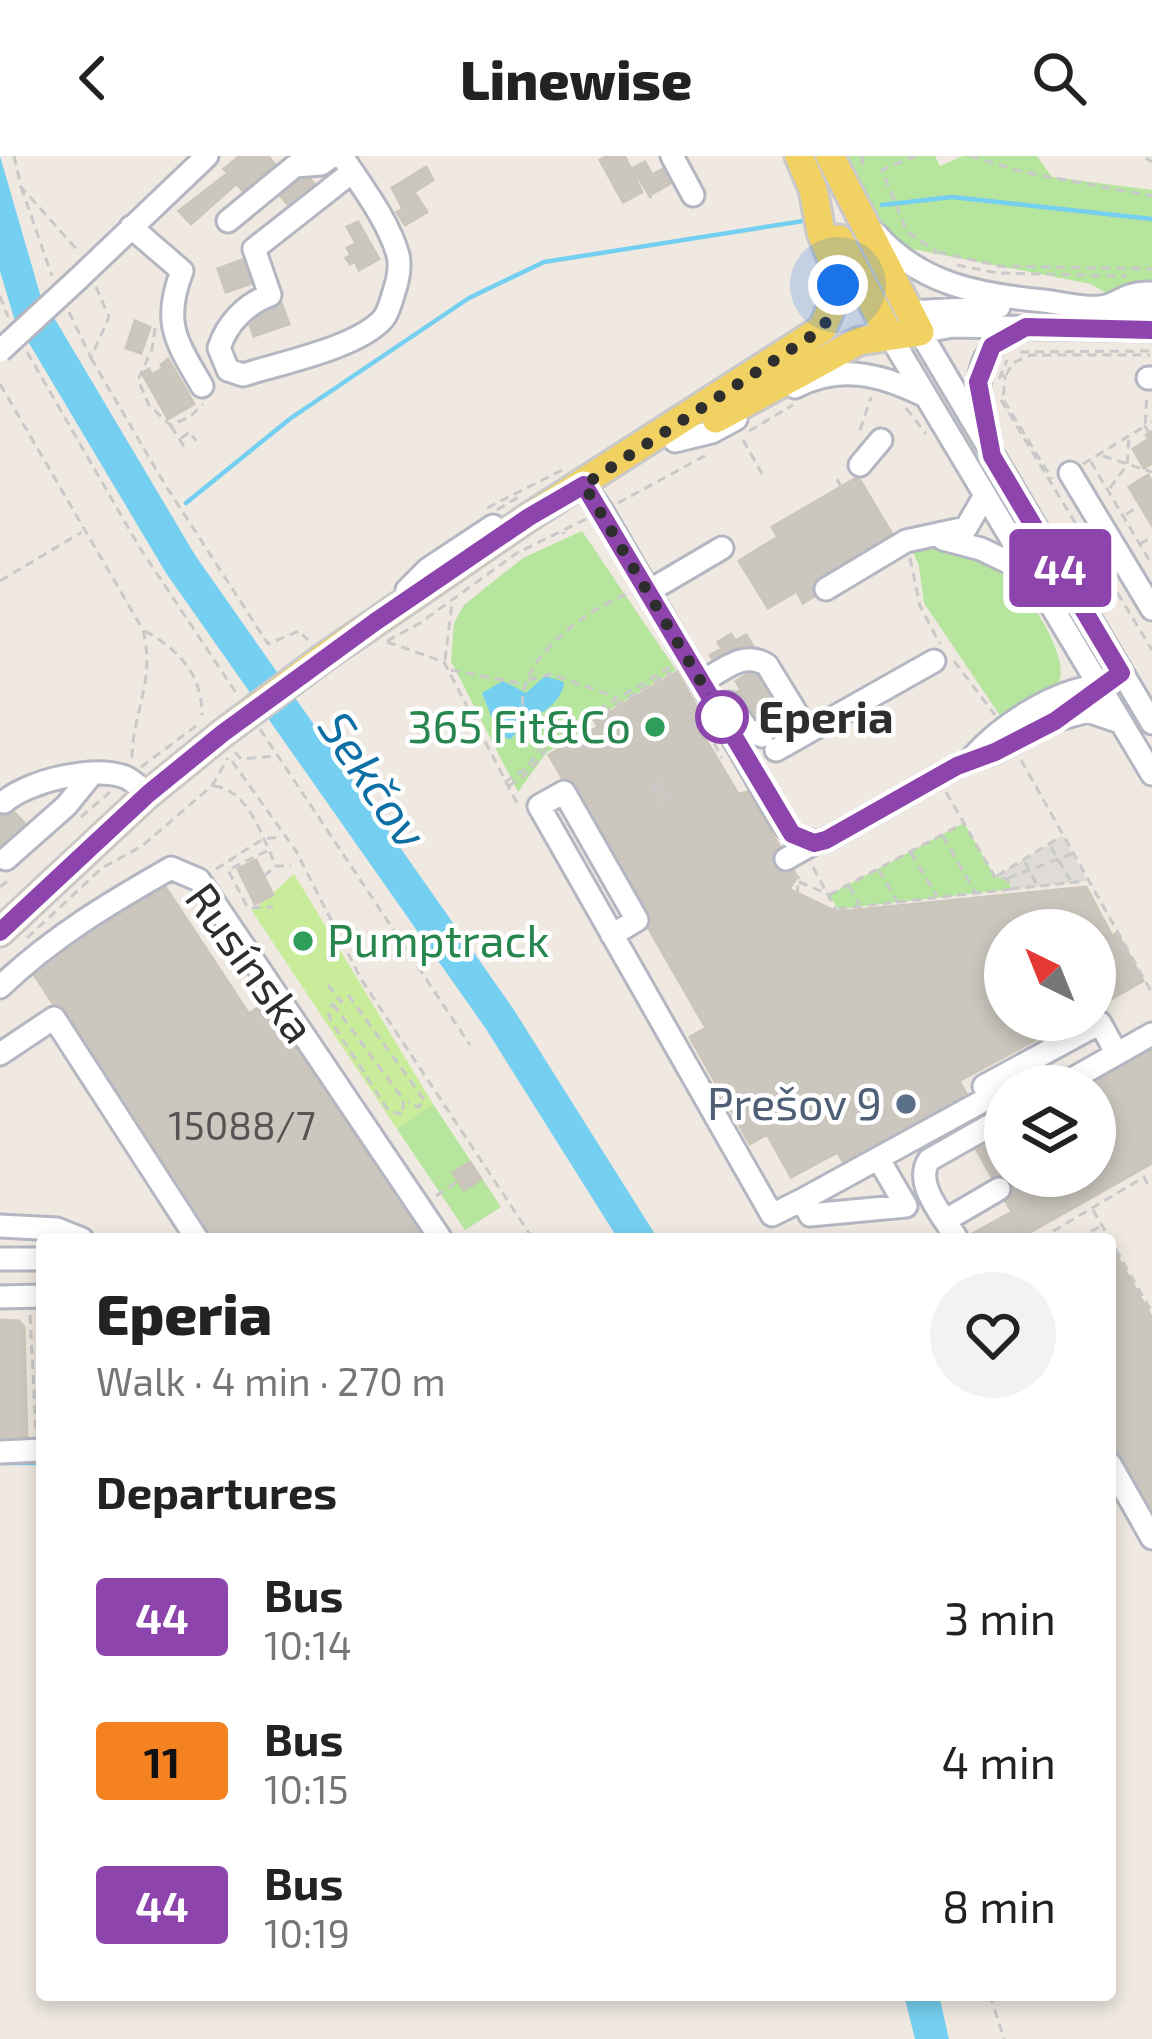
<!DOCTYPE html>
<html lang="en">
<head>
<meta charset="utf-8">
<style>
	body { margin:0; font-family:"Exo 2",sans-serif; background:#f2f2f2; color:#222; height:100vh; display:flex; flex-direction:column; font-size:45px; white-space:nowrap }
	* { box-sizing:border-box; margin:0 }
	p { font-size:39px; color:#767676 }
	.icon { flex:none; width:66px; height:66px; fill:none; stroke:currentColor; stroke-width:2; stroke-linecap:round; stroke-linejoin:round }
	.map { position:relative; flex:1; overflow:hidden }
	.details { position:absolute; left:36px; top:1077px; width:1080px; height:768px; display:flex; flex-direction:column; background:#fff; border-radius:12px; box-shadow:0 6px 18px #0003 }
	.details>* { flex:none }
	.badge { padding:0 24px; border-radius:9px; font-size:42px; line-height:78px }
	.needle { width:78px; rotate:317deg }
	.buttons { position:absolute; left:984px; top:753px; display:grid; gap:24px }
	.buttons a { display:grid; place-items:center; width:132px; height:132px; border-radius:50%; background:#fff; box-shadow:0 6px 18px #0003; font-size:60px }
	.you { position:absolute; width:60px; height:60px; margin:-30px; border:9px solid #fff; border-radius:50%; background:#1a73e8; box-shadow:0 0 0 18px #1a73e833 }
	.map>.badge { position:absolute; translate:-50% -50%; box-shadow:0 0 0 6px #fff }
	h2 { padding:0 60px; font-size:45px; line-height:108px }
	.round { display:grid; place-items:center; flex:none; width:126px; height:126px; border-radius:63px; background:#f2f2f2 }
	.headline { display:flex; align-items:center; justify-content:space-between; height:204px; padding:0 60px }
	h1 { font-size:57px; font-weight:800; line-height:90px }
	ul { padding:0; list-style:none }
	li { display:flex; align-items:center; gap:36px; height:144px; padding:0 60px }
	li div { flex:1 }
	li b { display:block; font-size:45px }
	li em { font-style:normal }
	li .badge { min-width:132px; font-weight:700; text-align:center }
	header { display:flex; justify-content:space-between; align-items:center; height:156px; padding:0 60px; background:#fff; font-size:54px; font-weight:800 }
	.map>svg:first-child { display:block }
	.green { fill:#b6e59e }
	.pitch { fill:#c9ec9a }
	.plaza { fill:#dfdcd8 }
	.water { fill:#75cff0 }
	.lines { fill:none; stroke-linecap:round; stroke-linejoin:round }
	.stream { stroke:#75cff0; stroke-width:4.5 }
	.building { fill:#cbc7bf; stroke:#cbc5ba; stroke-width:3 }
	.minor-casing { stroke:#b4b7c1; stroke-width:27 }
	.major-casing { stroke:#c9c9c9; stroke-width:33 }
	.path { stroke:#c9c9c9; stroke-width:3; stroke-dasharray:9 6; stroke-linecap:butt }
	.minor { stroke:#fff; stroke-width:21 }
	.major { stroke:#f2d163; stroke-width:27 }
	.minor-bridge-casing { stroke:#b4b7c1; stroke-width:27; stroke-linecap:butt }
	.major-bridge-casing { stroke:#c9c9c9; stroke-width:33; stroke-linecap:butt }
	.minor-bridge { stroke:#fff; stroke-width:21 }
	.major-bridge { stroke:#f2d163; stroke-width:27 }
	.line-casing { stroke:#fff; stroke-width:27 }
	.line { stroke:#8e44ad; stroke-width:18 }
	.walk { stroke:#2e2e2e; stroke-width:12; stroke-dasharray:0 21.6 }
	.stop-dot { fill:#fff; stroke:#8e44ad; stroke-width:6 }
	.leisure-dot { fill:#2e9e5b; stroke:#fff; stroke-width:4.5 }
	.service-dot { fill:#5c6f8a; stroke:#fff; stroke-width:4.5 }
	.labels { text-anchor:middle; stroke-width:9; stroke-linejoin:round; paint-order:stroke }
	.number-label { font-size:39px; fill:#555452 }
	.stop-label { font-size:45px; font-weight:bold; fill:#2e2e2e; stroke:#fff; text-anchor:start }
	.leisure-label { font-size:45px; fill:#27864d; stroke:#fff; text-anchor:end }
	.street-label { font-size:45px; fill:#2e2e2e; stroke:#fff }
	.service-label { font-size:45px; fill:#4e5e75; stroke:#fff; text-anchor:end }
	.water-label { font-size:48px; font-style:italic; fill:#0d6fa3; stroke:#fff }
</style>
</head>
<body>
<header><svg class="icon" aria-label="back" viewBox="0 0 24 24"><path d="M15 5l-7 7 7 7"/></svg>Linewise<svg class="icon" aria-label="search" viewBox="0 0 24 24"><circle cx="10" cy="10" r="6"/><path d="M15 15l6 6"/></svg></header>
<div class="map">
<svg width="1152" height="1883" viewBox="0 0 1152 1883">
	<rect width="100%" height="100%" fill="#efe9e1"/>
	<path class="green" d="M833,0H935L940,10L963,0H1037L1052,21L1152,34V139L1107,138L1091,128L902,91L881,75Z
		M582,375L676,514L591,565L592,569L546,597L518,636L451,505L454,467L464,449L523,402Z
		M931,392C955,397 982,400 1003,415C1024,430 1073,503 1058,528C1048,544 1019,554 1003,564L924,447L919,410L912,393Z
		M964,667L995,721L1007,723L1012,733L838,753L829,739Z
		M433,948L501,1051L465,1074L397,973Z"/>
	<path class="pitch" d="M294,718L433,948L397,973L252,755Z"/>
	<path class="plaza" d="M1062,680L1088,725L1012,733L1007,723L995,721Z"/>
	<path class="water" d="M0,0L40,138L195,399L514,854L658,1083H618L486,873L166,417L14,162L0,115Z
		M545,520L564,526C564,542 543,560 527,562L511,583L499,580L482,537L503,525L526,537Z
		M904,1839H939L949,1883H915Z"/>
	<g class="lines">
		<path class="stream" d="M882,49L952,41L1152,63
			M186,347L291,262L469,142L544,106L803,65
			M0,1307H42"/>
	</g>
	<path class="building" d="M240,0H268L275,9L243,35L224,13Z
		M607,0L625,1L642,36L623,46L600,4Z
		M645,6L652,19L668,10L676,24L650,39L651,42L633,12Z
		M426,11L433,24L414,36L427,56L405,69L397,56L403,53L392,32Z
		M228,17L237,27L191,68L179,55Z
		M306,18L320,35L294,56L280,39Z
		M358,66L379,103L359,114L355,105L350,108L346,102L351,99L347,92L356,87L347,71Z
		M247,102L255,126L226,136L218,113Z
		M280,144L289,168L254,180L248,163L254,160L252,154Z
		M135,165L150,171L141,197L126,192Z
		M168,203L194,248L168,263L142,217L149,213L152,219L163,212L161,209Z
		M1151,276L1152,307L1144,312L1133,293L1149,283L1146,279Z
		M1148,319L1152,326V369L1129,331Z
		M858,321L892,378L813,426L819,437L803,447L797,435L768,452L739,405L778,381L772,371Z
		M731,478L735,485L746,479L753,490L717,511L710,499L722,493L718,486Z
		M756,514L779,554L755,568L737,544L742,541L737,536L741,534L736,525Z
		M677,516L700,557L705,582L738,638L748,636L797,721L789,733L837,756L1086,731L1112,780L1117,777L1143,825L1095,852V774H1005V864H1072L959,925L968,941L845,1010L838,996L791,1021L767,978L750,988L690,881L706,872L549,599L598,571L595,565Z
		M0,642L32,675L0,695Z
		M256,704L273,739L255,748L238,713Z
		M162,726L249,858L266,846L426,1083H208L33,817L52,800Z
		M1152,888V1007L1025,1079L974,989L1005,972V1020H1095V930H1079Z
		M470,1006L481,1023L464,1034L453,1017Z
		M1012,1056L1025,1079L1019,1083H975L972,1078Z
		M1110,1088L1152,1162V1356L1110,1282Z
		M0,1164L19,1165L24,1171L27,1285L0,1286Z"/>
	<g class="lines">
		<defs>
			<path id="minor" d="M342,0C362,31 388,64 398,99C401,112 398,124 394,136C391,145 389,156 383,163C357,192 280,207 243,219L228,214L219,192C227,167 246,148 270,139L254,93L352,16
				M672,0L693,39
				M228,65L295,10L321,8L332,0
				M131,71L182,115C162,167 176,185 202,230
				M876,78C921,129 981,139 1044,145C1062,147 1083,153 1100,151C1119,150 1122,136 1152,137
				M79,122L207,0
				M1102,152H1152
				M910,156L999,151
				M1152,174L953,170L920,176L1152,567
				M890,180L1152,618
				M1148,222H1152
				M795,231C839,208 879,218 921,238
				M988,282C978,233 966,196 1022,173
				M675,285L712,276L736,263
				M860,309L881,284
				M1070,317L1152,453
				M569,335L584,329L602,355L781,665C792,681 807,689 826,684L957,610L996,596L1055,564L1088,555L1120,566
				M943,383L981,393L1031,417
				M826,433L906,385L966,372L984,341
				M407,434L428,413L493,370
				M649,435L722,392
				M702,526C723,514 744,494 767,509L808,576
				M729,547L747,573L762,580
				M776,594L934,505
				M972,602C1001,569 1055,534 1099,530
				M4,646C28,625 94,609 125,621C133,624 141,633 148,638
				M6,703L66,650L92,618
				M786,703L814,687
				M612,779L637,764L564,636L539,650L772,1059L802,1044
				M0,831C54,780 108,748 171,712L199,724L441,1083
				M0,898L54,862L197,1083
				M1060,930L1152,878
				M878,1002L906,1050L810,1059L802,1044L990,941L984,930L1100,867L1117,898
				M946,1064L999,1033
				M0,1070L57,1073L82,1083
				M957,1083C944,1061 913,1028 929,1004L1005,961
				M0,1103H42
				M0,1141L42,1140
				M0,1296L42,1294
				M1110,1308L1152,1382"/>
			<path id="major" d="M839,83L890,180
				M716,263L859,185L920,176L830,0
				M323,502L529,361L822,173L836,141L837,117L821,76L813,33L799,0
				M0,776L148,638L223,577"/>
		</defs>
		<use href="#minor" class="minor-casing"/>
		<use href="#major" class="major-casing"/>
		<path class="path" d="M14,0L21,31L80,97
			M862,0L863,14
			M916,0L882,14L907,76L936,95L934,98
			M970,0L1023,16L1152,40
			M1146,2L1152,6
			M21,31L52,120
			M938,96L999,110L1152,113
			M957,109L997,117L1126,120
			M0,140L8,161
			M69,156L91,202L109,161L96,131
			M155,172L152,193L138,224L149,249L170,269L190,261L203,248
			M27,196L140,392L238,540
			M1020,196L1152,195
			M91,202L164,327L268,488L299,475L308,484
			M1000,218L1005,221L1003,243L1052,323
			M1006,219L1013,207L1031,199H1150
			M999,223L1007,204
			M0,228L143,474C156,526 132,556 132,604
			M1001,244L1152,494
			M906,252L926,278
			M171,270L185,292
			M860,274L871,241
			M749,275L793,249
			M1149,277L1145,270L1152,266
			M181,282L190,276L196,285
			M743,284L765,323
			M1103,300L1152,316
			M1091,306L1152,409
			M1083,308L1145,270L1147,238
			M837,323L841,331
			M1110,332L1127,309L1129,281
			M618,347L710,297
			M487,352L564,313
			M497,354L520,340
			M1126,358L1140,350
			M563,376L564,378
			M1140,388L1152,381
			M910,402L920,450L940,488
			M0,425L82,376
			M145,475C179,494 202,518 202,559
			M387,485L420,467L517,397L588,362
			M387,486L444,506L519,651
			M445,504L452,448
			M954,505L995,559
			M451,514L523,528
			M528,524L551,518L616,541
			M260,573L470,889
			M707,574L722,602
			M543,588C480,530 577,457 629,437
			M235,596L241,603L276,600
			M1021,604L1152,837
			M232,605L296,695L361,823L533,1083
			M141,611L196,570
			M657,625L668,645
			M505,626L527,612L545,585L672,510
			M653,628L663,647
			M214,630C249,634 262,681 276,710H291
			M509,630L529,616L549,589L671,516
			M946,636L995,721L1007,723L1012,733L1085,725
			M81,661L110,636
			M943,680L976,738
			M1051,691L1070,724
			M267,695L228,714L248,752L273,751
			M911,697L937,740
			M1025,706L1037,729
			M813,711L837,756
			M216,713L263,683L281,681
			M879,714L898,747
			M264,720L276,710
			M997,720L1060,681
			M1008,722L1072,698
			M799,726L828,738
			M849,730L859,748
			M0,731L11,722
			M797,738L799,720
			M829,739L962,668
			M838,753L1012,733L1013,739
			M27,782L102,712L142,690L200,640L212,630L228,602
			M328,829L341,846L349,840L425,945L418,951L408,945
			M333,848L403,943V959L388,954L331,865L328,855Z
			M436,1040L458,1025
			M1093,1054L1152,1156
			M1040,1083L1144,1021L1147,1027L1152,1024
			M1078,1083L1101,1070
			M30,1159L36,1275
			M990,1839L1004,1883"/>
		<use href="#minor" class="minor"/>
		<use href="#major" class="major"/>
		<defs>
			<path id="minor-bridge" d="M0,195L79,122"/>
			<path id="major-bridge" d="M223,577L323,502"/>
		</defs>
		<use href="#minor-bridge" class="minor-bridge-casing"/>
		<use href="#major-bridge" class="major-bridge-casing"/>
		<use href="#minor-bridge" class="minor-bridge"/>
		<use href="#major-bridge" class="major-bridge"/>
	</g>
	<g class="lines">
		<defs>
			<path id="line" d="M0,776L148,638L223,577L375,466L529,361L584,329L792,678L814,687L826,684L957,610L995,596L1055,565L1121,517L992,300L978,226L992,190L1026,171L1152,174"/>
		</defs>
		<use href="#line" class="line-casing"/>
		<use href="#line" class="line"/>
		<path class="walk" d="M722,561L584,329L822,173L831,157L838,129"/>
	</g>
	<circle class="stop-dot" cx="722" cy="561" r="24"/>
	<g class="leisure-dot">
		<circle cx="655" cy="571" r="12"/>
		<circle cx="303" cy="785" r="12"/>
	</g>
	<circle class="service-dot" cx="906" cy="948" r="12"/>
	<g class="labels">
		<g class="number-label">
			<text x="242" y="984">15088/7</text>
		</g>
		<g class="stop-label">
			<text x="758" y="577">Eperia</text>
		</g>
		<g class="leisure-label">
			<text x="631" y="587">365 Fit&amp;Co</text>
			<text x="327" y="801" text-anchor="start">Pumptrack</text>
		</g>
		<g class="street-label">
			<text transform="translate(250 807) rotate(54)" y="16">Rusínska</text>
		</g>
		<g class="service-label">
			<text x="882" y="964">Prešov 9</text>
		</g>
		<g class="water-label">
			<text transform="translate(373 624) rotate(56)" y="17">Sekčov</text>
		</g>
	</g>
</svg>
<div class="buttons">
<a><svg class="needle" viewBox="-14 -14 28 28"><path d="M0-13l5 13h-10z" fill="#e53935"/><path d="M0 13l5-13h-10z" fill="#767676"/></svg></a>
<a><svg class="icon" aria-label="layers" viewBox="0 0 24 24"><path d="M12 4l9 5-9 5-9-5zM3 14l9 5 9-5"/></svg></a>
</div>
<div class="you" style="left:838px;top:129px"></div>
<b class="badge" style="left:1060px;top:412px;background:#8e44ad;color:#fff">44</b>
<section class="details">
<div class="headline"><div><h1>Eperia</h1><p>Walk · 4 min · 270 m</p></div><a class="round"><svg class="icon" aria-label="heart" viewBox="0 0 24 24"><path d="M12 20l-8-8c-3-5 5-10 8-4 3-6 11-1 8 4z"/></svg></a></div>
<h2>Departures</h2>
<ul>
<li><span class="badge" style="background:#8e44ad;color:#fff">44</span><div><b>Bus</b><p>10:14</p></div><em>3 min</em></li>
<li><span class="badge" style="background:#f58220;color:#111">11</span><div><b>Bus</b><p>10:15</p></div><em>4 min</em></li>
<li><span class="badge" style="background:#8e44ad;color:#fff">44</span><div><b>Bus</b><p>10:19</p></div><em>8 min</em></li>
</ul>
</section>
</div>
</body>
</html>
